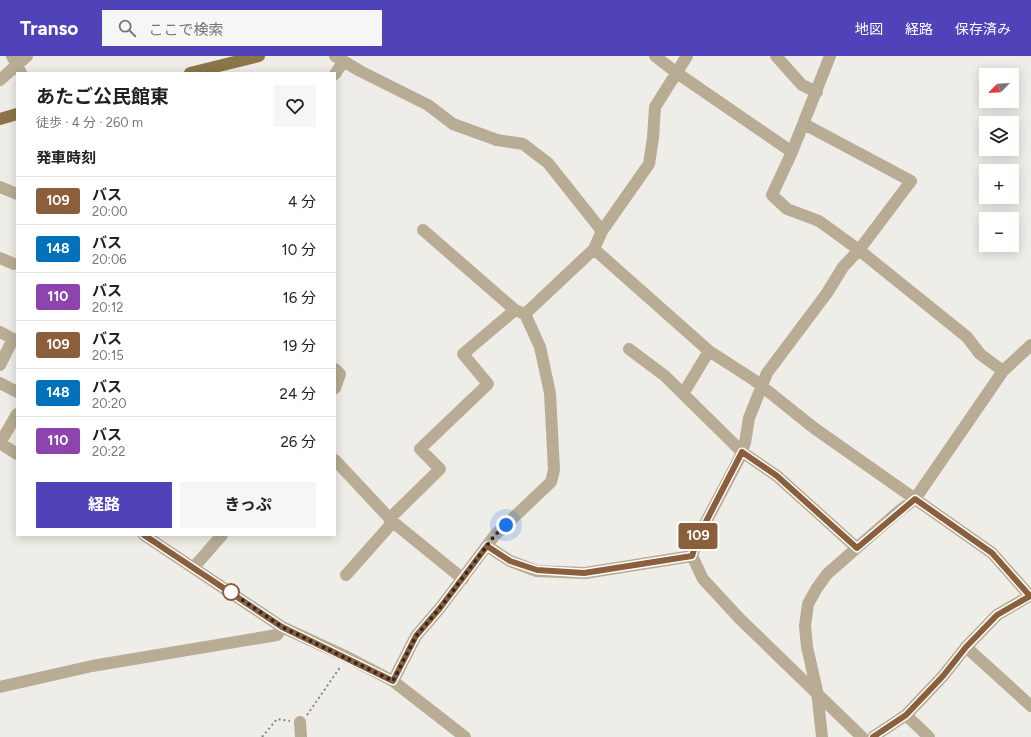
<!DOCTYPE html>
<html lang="ja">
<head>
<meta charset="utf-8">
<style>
	body { margin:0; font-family:Figtree,"Noto Sans JP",sans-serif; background:#f6f6f6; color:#222; height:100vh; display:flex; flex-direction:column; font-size:15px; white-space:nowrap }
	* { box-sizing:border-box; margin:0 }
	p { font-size:13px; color:#767676 }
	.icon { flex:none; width:22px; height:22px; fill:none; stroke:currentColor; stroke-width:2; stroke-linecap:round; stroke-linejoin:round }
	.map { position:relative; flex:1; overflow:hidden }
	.drawer { position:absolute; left:16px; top:16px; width:320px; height:464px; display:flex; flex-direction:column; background:#fff; border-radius:0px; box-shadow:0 2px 10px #0003 }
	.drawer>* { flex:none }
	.badge { padding:0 8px; border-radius:3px; font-size:14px; line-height:26px }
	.needle { width:26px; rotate:246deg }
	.buttons { position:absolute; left:979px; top:12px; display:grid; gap:8px }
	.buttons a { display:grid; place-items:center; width:40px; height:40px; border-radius:0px; background:#fff; box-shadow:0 2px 10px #0003; font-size:20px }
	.you { position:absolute; width:20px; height:20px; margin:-10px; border:3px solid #fff; border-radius:50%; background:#1a73e8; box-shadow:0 0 0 6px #1a73e833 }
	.map>.badge { position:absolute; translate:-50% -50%; box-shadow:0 0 0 2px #fff }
	h2 { padding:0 20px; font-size:15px; line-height:36px }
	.round { display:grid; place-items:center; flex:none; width:42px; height:42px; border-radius:0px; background:#f6f6f6 }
	.headline { display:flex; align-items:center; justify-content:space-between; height:68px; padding:0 20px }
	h1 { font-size:19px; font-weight:700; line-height:30px }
	.button { display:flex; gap:8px; margin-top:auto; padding:8px 20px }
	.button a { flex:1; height:46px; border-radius:0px; background:#5043ba; color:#fff; font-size:16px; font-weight:700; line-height:46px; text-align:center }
	.button a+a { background:#f6f6f6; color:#222 }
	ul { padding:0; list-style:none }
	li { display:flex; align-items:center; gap:12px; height:48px; padding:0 20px; border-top:1px solid #e0e0e0 }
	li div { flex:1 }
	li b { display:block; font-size:15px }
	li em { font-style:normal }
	li .badge { min-width:44px; font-weight:700; text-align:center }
	header { display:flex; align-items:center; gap:24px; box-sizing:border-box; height:56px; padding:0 20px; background:#5043ba; color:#fff }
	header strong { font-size:19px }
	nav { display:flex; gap:22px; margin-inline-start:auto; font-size:14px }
	.search { width:280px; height:36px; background:#f6f6f6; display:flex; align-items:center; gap:10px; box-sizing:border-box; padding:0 14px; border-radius:0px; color:#767676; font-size:15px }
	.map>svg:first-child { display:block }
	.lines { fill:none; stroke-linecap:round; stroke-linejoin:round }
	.path { stroke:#878581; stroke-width:2; stroke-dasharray:2 3; stroke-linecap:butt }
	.minor { stroke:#b8ac94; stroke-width:12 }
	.major { stroke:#8c7547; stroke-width:12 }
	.line-casing { stroke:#fff; stroke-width:9 }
	.line { stroke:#8b5e3c; stroke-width:6 }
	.walk { stroke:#2b2a28; stroke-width:4; stroke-dasharray:0 7.2 }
	.stop-dot { fill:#fff; stroke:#8b5e3c; stroke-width:2 }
</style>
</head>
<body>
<header>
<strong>Transo</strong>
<div class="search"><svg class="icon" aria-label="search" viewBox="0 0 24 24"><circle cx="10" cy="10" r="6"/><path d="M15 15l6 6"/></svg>ここで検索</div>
<nav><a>地図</a><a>経路</a><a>保存済み</a></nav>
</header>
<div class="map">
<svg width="1031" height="681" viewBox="0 0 1031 681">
	<rect width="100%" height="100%" fill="#efede7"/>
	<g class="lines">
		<path class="path" d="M307,659L341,610
			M262,681L277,663L290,665"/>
		<path class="minor" d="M12,0L21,17
			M335,0L360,15L428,49L453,68L497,84L523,88L548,107L602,175
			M655,0L677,17L792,96
			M687,0L655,51L653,82L649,108L602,175L594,193L709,295L754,324L814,372L992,497L1030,540
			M776,0L802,29L817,36
			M830,0L792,96L772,139L787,153L819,165L859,194L967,281L980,298L1003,315
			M335,18L343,6
			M0,24L27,0
			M804,68L911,125L859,194L843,211L827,237L767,317L749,362L745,387L739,403L699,479L692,500L703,523L740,563L862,681
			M0,131L17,138
			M423,174L515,254L525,258L594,193
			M0,202L14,208
			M0,276L17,285
			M629,293L665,320L742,396L777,420L857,492
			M0,309L13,283
			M335,313L340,318L335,332
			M0,327L17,336
			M683,338L709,295
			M0,387L17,358
			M0,387L17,398
			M335,404L393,466L463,523
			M389,463L440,413L420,393L488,328L463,298L515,254
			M144,479L282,571L347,601L393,625L465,681
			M487,490L510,505L537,515L585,517L692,500
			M194,511L222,479
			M346,519L393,466
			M966,591L1031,650
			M393,625L416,580L440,552L495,479L551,426L554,414L550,337L540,291L525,258
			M0,631L92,610L277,579L282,571
			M906,659L929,681
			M300,666L301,681
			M822,681L817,635L807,591L805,570L808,548L817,532L827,518L899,455L915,443L1003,315L1031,289
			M873,681L906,659L943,620L966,591L997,559L1031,539"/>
		<path class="major" d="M190,17L259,0
			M0,63L17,58"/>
	</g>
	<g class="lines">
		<defs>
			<path id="line" d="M144,479L282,571L393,625L416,580L440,552L487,490L510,505L537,514L584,517L692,500L699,479L742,396L777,420L857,492L915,443L992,497L1030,540L997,559L966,591L943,620L906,659L873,681"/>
		</defs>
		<use href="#line" class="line-casing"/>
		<use href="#line" class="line"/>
		<path class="walk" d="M231,536L282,571L393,625L416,580L440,552L495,479L506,469"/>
	</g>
	<circle class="stop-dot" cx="231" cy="536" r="8"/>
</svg>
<div class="buttons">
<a><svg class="needle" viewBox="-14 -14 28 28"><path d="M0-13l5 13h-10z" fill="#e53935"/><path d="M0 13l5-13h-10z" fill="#767676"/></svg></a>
<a><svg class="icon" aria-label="layers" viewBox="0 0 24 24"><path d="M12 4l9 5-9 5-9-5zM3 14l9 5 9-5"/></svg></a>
<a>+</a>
<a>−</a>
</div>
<div class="you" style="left:506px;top:469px"></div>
<b class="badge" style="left:698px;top:480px;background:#8b5e3c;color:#fff">109</b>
<section class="drawer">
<div class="headline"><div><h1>あたご公民館東</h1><p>徒歩 · 4 分 · 260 m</p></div><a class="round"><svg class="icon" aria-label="heart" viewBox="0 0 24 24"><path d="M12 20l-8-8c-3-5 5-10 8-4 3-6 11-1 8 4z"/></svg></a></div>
<h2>発車時刻</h2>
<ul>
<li><span class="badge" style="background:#8b5e3c;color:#fff">109</span><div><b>バス</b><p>20:00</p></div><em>4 分</em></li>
<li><span class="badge" style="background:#0072bc;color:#fff">148</span><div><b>バス</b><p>20:06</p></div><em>10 分</em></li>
<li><span class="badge" style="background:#8e44ad;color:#fff">110</span><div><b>バス</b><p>20:12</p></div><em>16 分</em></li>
<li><span class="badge" style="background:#8b5e3c;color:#fff">109</span><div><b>バス</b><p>20:15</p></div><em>19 分</em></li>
<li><span class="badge" style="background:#0072bc;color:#fff">148</span><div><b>バス</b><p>20:20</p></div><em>24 分</em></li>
<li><span class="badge" style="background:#8e44ad;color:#fff">110</span><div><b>バス</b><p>20:22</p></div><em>26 分</em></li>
</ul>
<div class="button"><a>経路</a><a>きっぷ</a></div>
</section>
</div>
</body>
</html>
